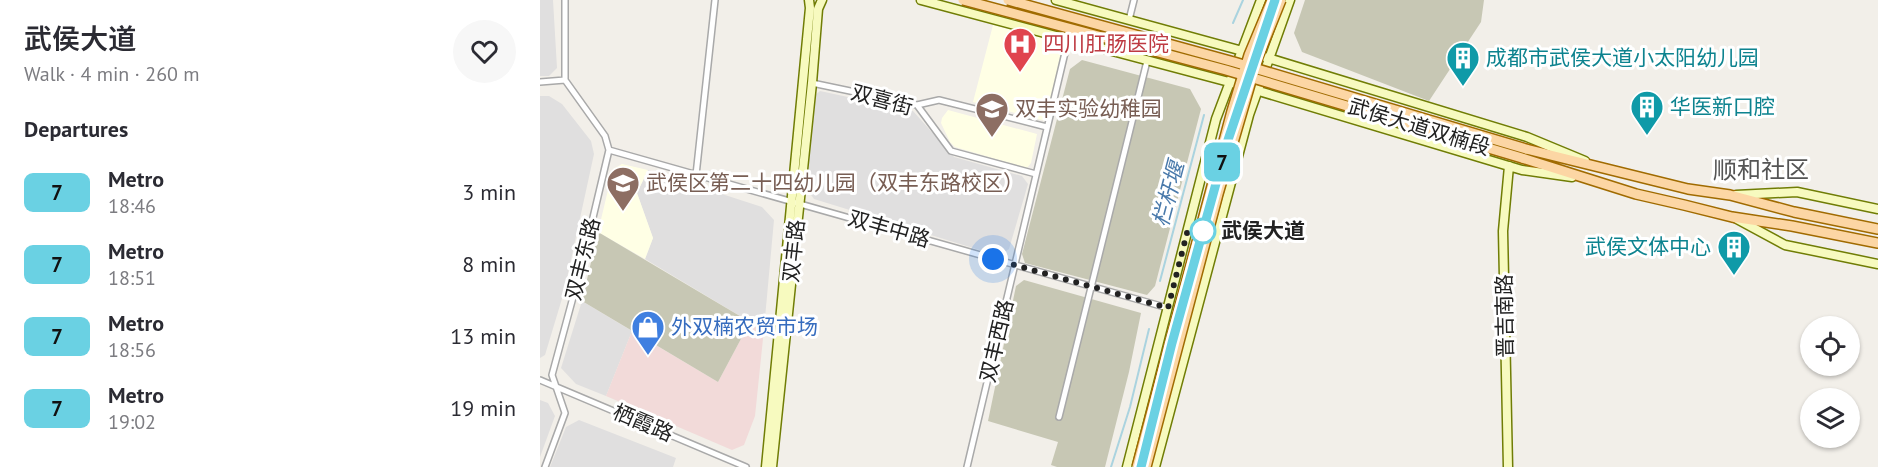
<!DOCTYPE html>
<html lang="en">
<head>
<meta charset="utf-8">
<style>
	body { margin:0; font-family:"PT Sans","Noto Sans SC",sans-serif; background:#f7f7f7; color:#2b2b33; height:100vh; display:flex; flex-direction:column; font-size:22px; white-space:nowrap }
	* { box-sizing:border-box; margin:0 }
	p { font-size:20px; color:#7c7c81 }
	.icon { flex:none; width:33px; height:33px; fill:none; stroke:currentColor; stroke-width:2; stroke-linecap:round; stroke-linejoin:round }
	.map { position:relative; flex:1; overflow:hidden }
	.sheet { display:flex; flex-direction:column; background:#fff; width:540px }
	.sheet>* { flex:none }
	.badge { padding:0 12px; border-radius:9px; font-size:21px; line-height:39px }
	.buttons { position:absolute; left:1260px; top:316px; display:grid; gap:12px }
	.buttons a { display:grid; place-items:center; width:60px; height:60px; border-radius:50%; background:#fff; box-shadow:0 2px 4px #0004; font-size:30px }
	.you { position:absolute; width:30px; height:30px; margin:-15px; border:4px solid #fff; border-radius:50%; background:#1a73e8; box-shadow:0 0 0 9px #1a73e833 }
	.map>.badge { position:absolute; translate:-50% -50%; box-shadow:0 0 0 3px #fff }
	h2 { padding:0 24px; font-size:22px; line-height:54px }
	.round { display:grid; place-items:center; flex:none; width:63px; height:63px; border-radius:32px; background:#f7f7f7 }
	.overview { display:flex; align-items:center; justify-content:space-between; height:102px; padding:0 24px }
	h1 { font-size:28px; font-weight:600; line-height:45px }
	ul { padding:0; list-style:none }
	li { display:flex; align-items:center; gap:18px; height:72px; padding:0 24px }
	li div { flex:1 }
	li b { display:block; font-size:22px }
	li em { font-style:normal }
	li .badge { min-width:66px; font-weight:700; text-align:center }
	main { display:flex; flex:1; min-height:0 }
	.map>svg:first-child { display:block }
	.residential { fill:#e0dfdf }
	.commercial { fill:#f2dad9 }
	.education { fill:#ffffe5 }
	.construction { fill:#c7c7b4 }
	.lines { fill:none; stroke-linecap:round; stroke-linejoin:round }
	.stream { stroke:#aad3df; stroke-width:2 }
	.street-casing { stroke:#a9a9a9; stroke-width:8 }
	.secondary-casing { stroke:#707d05; stroke-width:11 }
	.primary-casing { stroke:#a06b00; stroke-width:12 }
	.street { stroke:#fff; stroke-width:5 }
	.secondary { stroke:#f7fabf; stroke-width:8 }
	.primary { stroke:#fcd6a4; stroke-width:9 }
	.primary-bridge-casing { stroke:#a06b00; stroke-width:12; stroke-linecap:butt }
	.primary-bridge { stroke:#fcd6a4; stroke-width:9 }
	.line-casing { stroke:#fff; stroke-width:14 }
	.line { stroke:#6ad1e3; stroke-width:9 }
	.walk { stroke:#222; stroke-width:6; stroke-dasharray:0 10.8 }
	.stop-dot { fill:#fff; stroke:#6ad1e3; stroke-width:3 }
	.labels { text-anchor:middle; stroke-width:6; stroke-linejoin:round; paint-order:stroke }
	.health-label { font-size:21px; fill:#be3a42; stroke:#fff; text-anchor:start }
	.culture-label { font-size:21px; fill:#0d838f; stroke:#fff; text-anchor:start }
	.street-label { font-size:21px; fill:#222; stroke:#fff }
	.education-label { font-size:21px; fill:#785e54; stroke:#fff; text-anchor:start }
	.stop-label { font-size:21px; font-weight:bold; fill:#222; stroke:#fff; text-anchor:start }
	.shop-label { font-size:21px; fill:#366cbe; stroke:#fff; text-anchor:start }
	.water-label { font-size:22px; font-style:italic; fill:#4a7aab; stroke:#fff }
	.quarter-label { font-size:24px; fill:#555; stroke:#fff }
</style>
</head>
<body>
<main>
<section class="sheet">
<div class="overview"><div><h1>武侯大道</h1><p>Walk · 4 min · 260 m</p></div><a class="round"><svg class="icon" aria-label="heart" viewBox="0 0 24 24"><path d="M12 20l-8-8c-3-5 5-10 8-4 3-6 11-1 8 4z"/></svg></a></div>
<h2>Departures</h2>
<ul>
<li><span class="badge" style="background:#6ad1e3;color:#111">7</span><div><b>Metro</b><p>18:46</p></div><em>3 min</em></li>
<li><span class="badge" style="background:#6ad1e3;color:#111">7</span><div><b>Metro</b><p>18:51</p></div><em>8 min</em></li>
<li><span class="badge" style="background:#6ad1e3;color:#111">7</span><div><b>Metro</b><p>18:56</p></div><em>13 min</em></li>
<li><span class="badge" style="background:#6ad1e3;color:#111">7</span><div><b>Metro</b><p>19:02</p></div><em>19 min</em></li>
</ul>
</section>
<div class="map">
<svg width="1338" height="467" viewBox="0 0 1338 467">
	<rect width="100%" height="100%" fill="#f2efe9"/>
	<path class="residential" d="M0,0H13L17,68L9,76H0Z
		M280,91L373,111L414,157L482,176L488,184L469,249L459,256L274,199L266,188L275,95Z
		M0,96H9L22,104L51,141L54,154L24,292L5,355L0,358Z
		M108,170L222,207L234,220L224,329L210,322L105,259L113,238L97,193Z
		M42,301L92,331L66,396L36,384L21,368Z
		M0,400L8,403L15,416L0,457Z
		M39,420L136,458L133,467H10L26,427Z"/>
	<path class="commercial" d="M210,322L224,329L215,416L204,445L192,450L66,396L92,331L178,382Z"/>
	<path class="education" d="M453,25L526,44L506,121L433,102Z
		M408,110L497,134L491,163L487,168L415,147L410,142L401,123L402,118Z
		M82,164L108,170L97,193L113,238L105,259L58,232L73,169Z"/>
	<path class="construction" d="M765,0H944L941,22L889,101L762,52L754,33Z
		M542,60L650,89L661,109L615,286L607,295L485,263L482,254L530,69Z
		M58,232L210,322L178,382L42,301Z
		M484,280L601,313L589,372L565,467H517L511,465L518,442L448,421L476,286Z"/>
	<g class="lines">
		<path class="stream" d="M693,23L703,0
			M620,281L664,115
			M571,467L590,407L609,329"/>
		<defs>
			<path id="street" d="M589,20L594,0
				M0,82L25,80
				M272,83L377,105L411,151L496,174
				M377,105L399,100L507,127
				M69,150L628,308
				M156,175L175,0
				M0,380L206,467
				M519,417L607,61
				M5,467L25,413L12,375L42,264L69,150L65,136L25,80V0
				M427,467L528,40"/>
			<path id="secondary" d="M381,0L689,82L982,170L1032,177
				M516,0L728,58L987,137L1045,161
				M1196,195L1257,192L1338,209
				M1195,218L1245,245L1338,264
				M226,467L270,8L269,0
				M232,467L272,83L278,9L282,0
				M587,467L676,119L721,0
				M615,467L709,115L750,0
				M968,467L963,231L969,166"/>
			<path id="primary" d="M986,149L1148,189L1190,195L1254,212L1338,229
				M982,158L1096,194L1144,205L1192,217L1252,226L1338,243"/>
		</defs>
		<use href="#street" class="street-casing"/>
		<use href="#secondary" class="secondary-casing"/>
		<use href="#primary" class="primary-casing"/>
		<use href="#street" class="street"/>
		<use href="#secondary" class="secondary"/>
		<use href="#primary" class="primary"/>
		<defs>
			<path id="primary-bridge" d="M423,0L686,70L982,158
				M468,0L694,62L986,149
				M597,467L692,111L709,55L732,0
				M606,467L678,194L718,57L741,0"/>
		</defs>
		<use href="#primary-bridge" class="primary-bridge-casing"/>
		<use href="#primary-bridge" class="primary-bridge"/>
	</g>
	<g class="lines">
		<defs>
			<path id="line" d="M601,467L632,343L688,140L735,0"/>
		</defs>
		<use href="#line" class="line-casing"/>
		<use href="#line" class="line"/>
		<path class="walk" d="M453,259L628,308L648,229L663,231"/>
	</g>
	<defs>
		<symbol id="hospital-pin" viewBox="-11 -11 22 30"><path d="M0 17L-7.5 6A9.5 9.5 0 1 1 7.5 6Z" fill="#e0444e" stroke="#fff"/><path d="M-5-5h3v3.5h4V-5h3V5h-3V1.5h-4V5h-3Z" fill="#fff"/></symbol>
		<symbol id="building-pin" viewBox="-11 -11 22 30"><path d="M0 17L-7.5 6A9.5 9.5 0 1 1 7.5 6Z" fill="#0f9aa8" stroke="#fff"/><path d="M-4-6H4V6H1V3H-1V6H-4ZM-2.5-4.3h1.7v1.8h-1.7ZM.8-4.3h1.7v1.8H.8ZM-2.5-1h1.7V.8h-1.7ZM.8-1h1.7V.8H.8Z" fill="#fff"/></symbol>
		<symbol id="school-pin" viewBox="-11 -11 22 30"><path d="M0 17L-7.5 6A9.5 9.5 0 1 1 7.5 6Z" fill="#8d6e63" stroke="#fff"/><path d="M0-5L7-2L0 1L-7-2ZM-4 1L0 2.5L4 1V4Q0 6-4 4Z" fill="#fff"/></symbol>
		<symbol id="shop-pin" viewBox="-11 -11 22 30"><path d="M0 17L-7.5 6A9.5 9.5 0 1 1 7.5 6Z" fill="#3f7fe0" stroke="#fff"/><path d="M-5-2.5h2.3a2.7 3.5 0 0 1 5.4 0H5L5.5 6h-11ZM-1.5-2.5h3a1.5 2.3 0 0 0-3 0Z" fill="#fff"/></symbol>
	</defs>
	<g fill-rule="evenodd">
		<use href="#hospital-pin" x="461" y="25" width="38" height="52"/>
		<use href="#building-pin" x="904" y="39" width="38" height="52"/>
		<use href="#building-pin" x="1088" y="88" width="38" height="52"/>
		<use href="#school-pin" x="433" y="90" width="38" height="52"/>
		<use href="#school-pin" x="64" y="164" width="38" height="52"/>
		<use href="#building-pin" x="1175" y="228" width="38" height="52"/>
		<use href="#shop-pin" x="89" y="308" width="38" height="52"/>
	</g>
	<circle class="stop-dot" cx="663" cy="231" r="12"/>
	<g class="labels">
		<g class="health-label">
			<text x="503" y="51">四川肛肠医院</text>
		</g>
		<g class="culture-label">
			<text x="946" y="65">成都市武侯大道小太阳幼儿园</text>
			<text x="1130" y="114">华医新口腔</text>
			<text x="1171" y="254" text-anchor="end">武侯文体中心</text>
		</g>
		<g class="street-label">
			<text transform="translate(342 100) rotate(15)" y="7">双喜街</text>
			<text transform="translate(879 127) rotate(17)" y="7">武侯大道双楠段</text>
			<text transform="translate(349 229) rotate(16)" y="7">双丰中路</text>
			<text transform="translate(254 251) rotate(-84)" y="7">双丰路</text>
			<text transform="translate(43 259) rotate(-76)" y="7">双丰东路</text>
			<text transform="translate(965 316) rotate(-91)" y="7">晋吉南路</text>
			<text transform="translate(457 341) rotate(-77)" y="7">双丰西路</text>
			<text transform="translate(103 423) rotate(23)" y="7">栖霞路</text>
		</g>
		<g class="education-label">
			<text x="475" y="116">双丰实验幼稚园</text>
			<text x="106" y="190">武侯区第二十四幼儿园（双丰东路校区）</text>
		</g>
		<g class="stop-label">
			<text x="681" y="238">武侯大道</text>
		</g>
		<g class="shop-label">
			<text x="131" y="334">外双楠农贸市场</text>
		</g>
		<g class="water-label">
			<text transform="translate(628 194) rotate(-75)" y="8">栏杆堰</text>
		</g>
		<g class="quarter-label">
			<text x="1221" y="178">顺和社区</text>
		</g>
	</g>
</svg>
<div class="buttons">
<a><svg class="icon" aria-label="locate" viewBox="0 0 24 24"><circle cx="12" cy="12" r="6"/><path d="M12 2v4M12 18v4M2 12h4M18 12h4"/></svg></a>
<a><svg class="icon" aria-label="layers" viewBox="0 0 24 24"><path d="M12 4l9 5-9 5-9-5zM3 14l9 5 9-5"/></svg></a>
</div>
<div class="you" style="left:453px;top:259px"></div>
<b class="badge" style="left:682px;top:162px;background:#6ad1e3;color:#111">7</b>
</div>
</main>
</body>
</html>
